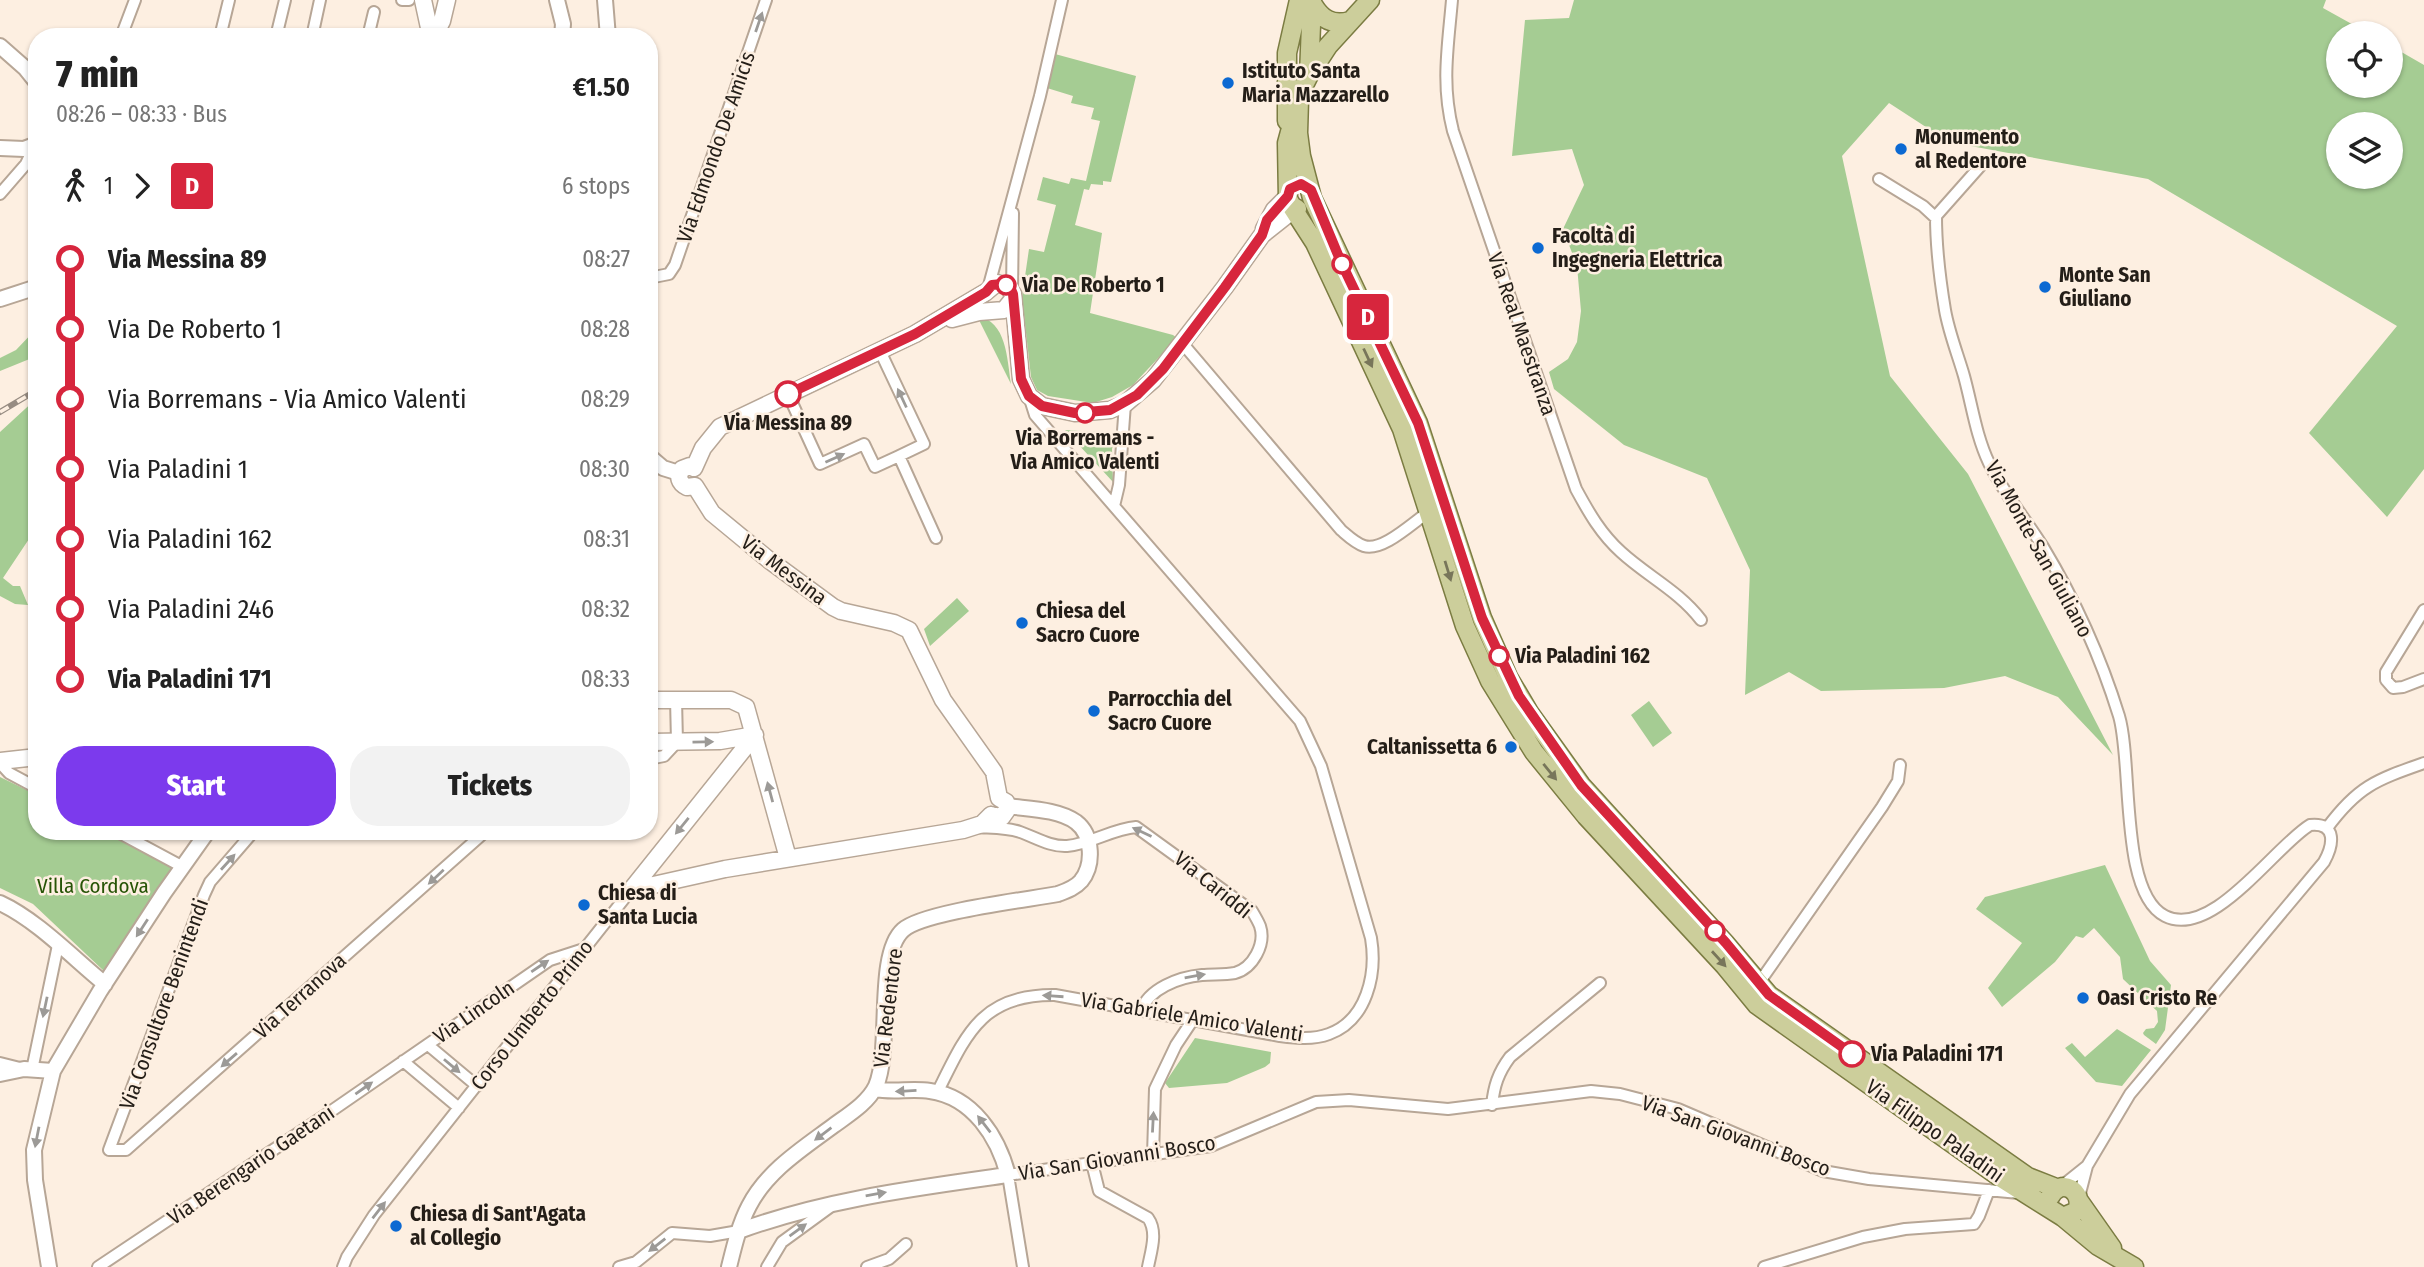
<!DOCTYPE html>
<html lang="en">
<head>
<meta charset="utf-8">
<style>
	body { margin:0; font-family:"Fira Sans Condensed",sans-serif; background:#f2f2f2; color:#222; height:100vh; display:flex; flex-direction:column; font-size:26px; white-space:nowrap }
	* { box-sizing:border-box; margin:0 }
	p { font-size:23px; color:#767676 }
	.icon { flex:none; width:38px; height:38px; fill:none; stroke:currentColor; stroke-width:2; stroke-linecap:round; stroke-linejoin:round }
	.map { position:relative; flex:1; overflow:hidden }
	.details { position:absolute; left:28px; top:28px; width:630px; height:812px; display:flex; flex-direction:column; background:#fff; border-radius:28px; box-shadow:0 2px 5px #0004 }
	.details>* { flex:none }
	.badge { padding:0 14px; border-radius:5px; font-size:24px; line-height:46px }
	.tools { position:absolute; left:2326px; top:21px; display:grid; gap:14px }
	.tools a { display:grid; place-items:center; width:77px; height:77px; border-radius:50%; background:#fff; box-shadow:0 2px 5px #0004; font-size:35px }
	.map>.badge { position:absolute; translate:-50% -50%; box-shadow:0 0 0 4px #fff }
	.legs { display:flex; align-items:center; gap:10px; height:77px; padding:0 28px; font-size:23px }
	.legs p { margin-inline-start:auto }
	.overview { display:flex; align-items:center; justify-content:space-between; height:119px; padding:0 28px }
	h1 { font-size:38px; font-weight:800; line-height:52px }
	.cta { display:flex; gap:14px; margin-top:auto; padding:14px 28px }
	.cta a { flex:1; height:80px; border-radius:28px; background:#7c3aed; color:#fff; font-size:28px; font-weight:800; line-height:80px; text-align:center }
	.cta a+a { background:#f2f2f2; color:#222 }
	ul { padding:0 28px; list-style:none }
	li { display:flex; align-items:center; gap:24px; height:70px; font-size:26px }
	li i { display:grid; place-items:center; width:10px; height:100%; margin:0 9px; background:currentColor }
	li i::after { content:''; width:18px; height:18px; margin:-9px; border:5px solid; border-radius:50%; background:#fff }
	li p { margin-inline-start:auto }
	li:first-child i { background:linear-gradient(#0000 50%,currentColor 0) }
	li:last-child i { background:linear-gradient(currentColor 50%,#0000 0) }
	.map>svg:first-child { display:block }
	.green { fill:#a5cc93; fill-rule:evenodd }
	.lines { fill:none; stroke-linecap:round; stroke-linejoin:round }
	.minor-casing { stroke:#b7a696; stroke-width:14 }
	.tertiary-casing { stroke:#b7a696; stroke-width:18 }
	.secondary-casing { stroke:#b7a696; stroke-width:19 }
	.primary-casing { stroke:#7b7c42; stroke-width:21 }
	.minor { stroke:#fff; stroke-width:10 }
	.tertiary { stroke:#fff; stroke-width:14 }
	.secondary { stroke:#fff; stroke-width:16 }
	.primary { stroke:#ccce9b; stroke-width:18 }
	.rail-casing { stroke:#978c82; stroke-width:6 }
	.rail { stroke:#fdefe1; stroke-width:3.5; stroke-dasharray:10; stroke-linecap:butt }
	.oneway { fill:#9c9a97 }
	.oneway2 { fill:#78765a }
	.line-1-casing { stroke:#fff; stroke-width:16 }
	.line-1 { stroke:#d7263d; stroke-width:10 }
	.poi-dot { fill:#0c69d2; stroke:#fdefe1; stroke-width:2.5 }
	.stop-1-dot { fill:#fff; stroke:#d7263d; stroke-width:3.5 }
	.labels { text-anchor:middle; stroke-width:5; stroke-linejoin:round; paint-order:stroke }
	.poi-label { font-size:21px; font-weight:bold; fill:#241e18; stroke:#fdefe1; text-anchor:start }
	.street-label { font-size:21px; fill:#241e18; stroke:#fdefe1 }
	.stop-label { font-size:21px; font-weight:bold; fill:#241e18; stroke:#fdefe1; text-anchor:start }
	.park-label { font-size:21px; fill:#275406; stroke:#fdefe1 }
</style>
</head>
<body>
<div class="map">
<svg width="2424" height="1267" viewBox="0 0 2424 1267">
	<rect width="100%" height="100%" fill="#fdefe1"/>
	<path class="green" d="M1574,0H2326L2323,8L2368,33H2338V86H2390L2391,46L2424,65V469L2387,517L2309,433L2397,326L2148,179L1949,142L1889,103L1842,156L1890,376L1968,474L2113,755L2058,697L2005,676L1944,688L1821,691L1789,672L1745,695L1750,570L1707,478L1624,445L1554,389L1549,372L1568,359L1577,342L1581,311L1577,266L1563,229L1584,185L1572,149L1512,156L1525,20L1569,18ZM2338,124H2390V177H2338Z
		M1055,54L1136,76L1111,182L1103,181V185L1091,184L1089,190L1084,189L1075,225L1102,233L1090,313L1173,335L1177,338L1133,385L1112,397L1093,403L1048,396L1037,390L1031,377L1022,297L1029,249L1044,252L1056,205L1037,200L1043,177L1069,184L1071,178L1086,181L1100,121L1091,119L1094,108L1071,103L1073,96L1047,88Z
		M977,316C1007,321 1007,359 1011,384Z
		M37,328V365L32,358L0,371V358L16,350Z
		M37,398V527L3,578L13,586H20L28,605L15,604L0,596V432Z
		M1065,430L1116,433L1112,449L1113,482Z
		M957,598L969,611L930,646L924,629Z
		M1649,701L1672,733L1653,747L1631,715Z
		M0,777L37,795V831H105L173,868L105,972L33,904L0,888Z
		M2105,865L2150,961L2171,985L2165,1030L2156,1044L2144,1035L2143,1033L2146,1029L2154,1028L2158,1022L2157,1011L2123,979L2120,957L2094,928L2083,938L2076,936L2055,962L2002,1007L1988,988L2022,943L1976,909L1985,897Z
		M2117,1029L2151,1050L2122,1086L2096,1082L2065,1048L2072,1043L2085,1057Z
		M1195,1038L1271,1052L1270,1063L1265,1067L1227,1083L1169,1088L1165,1083Z"/>
	<g class="lines">
		<defs>
			<path id="minor" d="M402,0H409
				M1452,0C1448,47 1441,84 1453,131L1576,489C1589,513 1601,534 1621,552C1647,576 1679,591 1701,620
				M121,37L135,0
				M220,37L229,0
				M276,37L285,0
				M312,37L320,0
				M368,37L374,12
				M1983,163L1936,216C1936,246 1940,280 1945,310C1949,333 1958,355 1964,376C1972,405 1976,436 1989,463C2003,493 2026,519 2043,547C2075,600 2101,658 2119,716C2133,763 2119,893 2165,916C2212,940 2275,846 2310,825C2338,822 2333,846 2324,862L2130,1094L2087,1166L2079,1197
				M1879,179L1923,206L1936,218
				M0,194L26,164L35,145
				M649,278L669,274L675,265L766,0
				M988,289L1040,96L1062,0
				M1012,292L1013,213
				M1183,344L1341,530C1348,536 1355,543 1364,546C1383,552 1413,522 1430,511
				M880,351L924,444L899,456L936,538
				M788,394L820,464L864,444L875,467L899,456
				M1114,506L1119,485L1125,404
				M2424,610L2386,672V680L2393,688L2403,687L2424,679
				M649,759L664,756L677,742L676,699
				M0,763L9,773L37,788
				M976,827C990,828 1006,827 1020,832C1035,837 1050,847 1067,846C1091,844 1112,829 1136,827L1252,911C1255,916 1258,921 1260,926C1266,944 1253,968 1235,973C1224,975 1213,974 1202,975C1179,977 1148,989 1141,1011
				M2327,828C2358,786 2376,780 2424,763
				M116,831L183,867
				M254,831L210,882L204,895L109,1150H126L486,831
				M1759,983L1882,807L1898,781L1900,765
				M428,1045L477,1086
				M403,1061L459,1108
				M0,1063L24,1069
				M32,1070L58,945
				M937,1093C966,1035 981,994 1055,995L1280,1036C1296,1038 1313,1040 1329,1034C1367,1020 1377,974 1371,938L1321,766L1300,721L1035,415L1029,396
				M1492,1105C1494,1086 1498,1073 1510,1057L1600,983
				M1153,1155L1155,1089L1176,1045L1192,1021
				M1092,1163L1099,1191L1148,1218C1158,1232 1151,1251 1148,1267
				M2062,1186L2087,1166
				M98,1267L327,1114L550,960L584,949
				M343,1267L347,1257L374,1215L631,890
				M619,1267L636,1262L672,1233L710,1236L739,1231
				M767,1267L782,1242L830,1207
				M867,1267L889,1259L906,1244
				M1023,1267L1008,1175L1211,1146L1316,1102L1349,1100L1448,1109L1591,1091L1620,1094L1678,1109L1823,1171L1869,1179L2019,1193
				M1764,1267L1863,1237L1905,1229L1974,1224L1979,1216L1989,1190"/>
			<path id="tertiary" d="M557,0L563,24L562,37
				M605,0L608,37
				M0,46L25,68L37,83
				M0,148L24,149L37,144
				M0,299L37,287
				M649,456L663,468L679,473
				M0,903C37,920 73,958 105,984
				M0,1074L24,1069L53,1071
				M739,1231C826,1199 917,1188 1008,1175C998,1137 973,1097 930,1091C911,1088 893,1093 875,1089
				M49,1267L35,1180L34,1150L53,1071L100,991L164,893L208,831
				M729,1267C734,1247 739,1225 749,1206C767,1171 802,1149 833,1126C848,1115 868,1103 876,1086C892,1049 875,955 903,930C923,912 1026,900 1058,894C1066,891 1075,888 1081,881C1094,865 1093,835 1076,822C1058,809 1028,809 1007,806"/>
			<path id="secondary" d="M423,0L431,37
				M434,37L442,21L447,0
				M1264,229L1274,210L1288,196
				M952,319L979,312L1004,310L1013,299
				M694,468L703,448L720,427L915,334L986,292L997,283L1007,286L1013,294L1021,379L1029,396L1042,406L1075,413L1110,410L1125,404L1153,380L1225,287L1262,235L1296,208
				M694,468L690,466L682,469C677,477 679,483 687,487L695,486
				M695,486L712,513L769,560L833,607L841,611L894,623L909,630L943,700L994,772L999,798
				M649,700H731L746,707L788,858
				M649,742L720,741L755,735
				M0,761L37,757
				M991,815L1002,817L1007,810L1006,802L999,798
				M631,890L725,869L963,830L982,824L991,815
				M631,890L755,735"/>
			<path id="primary" d="M1312,3C1321,19 1332,26 1350,21
				M1309,75L1328,46L1370,0
				M1299,100L1298,133L1301,156L1312,198L1418,423L1482,618L1508,677L1530,714L1581,785L1725,943L1769,995L2028,1177L2056,1188
				M1287,121V53L1299,0
				M1288,201L1315,243L1402,429L1465,626L1490,681L1534,752L1586,816L1725,966L1757,1005L2001,1178L2063,1217L2098,1246L2134,1267
				M1297,209L1292,206L1288,199L1287,143L1301,91L1309,75L1312,0
				M2050,1197C2060,1177 2085,1190 2077,1211L2063,1217
				M2079,1201L2112,1248"/>
		</defs>
		<use href="#minor" class="minor-casing"/>
		<use href="#tertiary" class="tertiary-casing"/>
		<use href="#secondary" class="secondary-casing"/>
		<use href="#primary" class="primary-casing"/>
		<use href="#minor" class="minor"/>
		<use href="#tertiary" class="tertiary"/>
		<use href="#secondary" class="secondary"/>
		<use href="#primary" class="primary"/>
		<defs>
			<path id="rail" d="M0,412L37,390"/>
		</defs>
		<use href="#rail" class="rail-casing"/>
		<use href="#rail" class="rail"/>
	</g>
	<defs><path id="oneway-solid" d="M-6-.8H1V-3.2L6.5 0L1 3.2V.8H-6Z" transform="scale(1.75)"/></defs>
	<g class="oneway">
		<use href="#oneway-solid" transform="translate(759 22) rotate(-71)"/>
		<use href="#oneway-solid" transform="translate(902 398) rotate(-115)"/>
		<use href="#oneway-solid" transform="translate(835 458) rotate(-24)"/>
		<use href="#oneway-solid" transform="translate(703 742) rotate(-1)"/>
		<use href="#oneway-solid" transform="translate(770 792) rotate(-105)"/>
		<use href="#oneway-solid" transform="translate(682 826) rotate(129)"/>
		<use href="#oneway-solid" transform="translate(1142 832) rotate(-155)"/>
		<use href="#oneway-solid" transform="translate(228 862) rotate(-48)"/>
		<use href="#oneway-solid" transform="translate(436 877) rotate(137)"/>
		<use href="#oneway-solid" transform="translate(142 928) rotate(123)"/>
		<use href="#oneway-solid" transform="translate(540 966) rotate(-34)"/>
		<use href="#oneway-solid" transform="translate(1195 976) rotate(-10)"/>
		<use href="#oneway-solid" transform="translate(1053 996) rotate(-176)"/>
		<use href="#oneway-solid" transform="translate(45 1007) rotate(102)"/>
		<use href="#oneway-solid" transform="translate(229 1060) rotate(139)"/>
		<use href="#oneway-solid" transform="translate(452 1066) rotate(40)"/>
		<use href="#oneway-solid" transform="translate(364 1088) rotate(-35)"/>
		<use href="#oneway-solid" transform="translate(906 1091) rotate(177)"/>
		<use href="#oneway-solid" transform="translate(1153 1122) rotate(-87)"/>
		<use href="#oneway-solid" transform="translate(984 1124) rotate(-128)"/>
		<use href="#oneway-solid" transform="translate(823 1134) rotate(143)"/>
		<use href="#oneway-solid" transform="translate(37 1137) rotate(101)"/>
		<use href="#oneway-solid" transform="translate(876 1194) rotate(-10)"/>
		<use href="#oneway-solid" transform="translate(379 1210) rotate(-52)"/>
		<use href="#oneway-solid" transform="translate(798 1230) rotate(-36)"/>
		<use href="#oneway-solid" transform="translate(657 1245) rotate(142)"/>
	</g>
	<g class="oneway2">
		<use href="#oneway-solid" transform="translate(1368 358) rotate(65)"/>
		<use href="#oneway-solid" transform="translate(1448 571) rotate(73)"/>
		<use href="#oneway-solid" transform="translate(1550 772) rotate(51)"/>
		<use href="#oneway-solid" transform="translate(1719 959) rotate(48)"/>
	</g>
	<g class="lines">
		<defs>
			<path id="line-1" d="M788,394L915,334L986,292L992,285L1002,284L1011,289L1013,294L1021,379L1029,396L1042,406L1075,413L1110,410L1137,395L1163,369L1225,287L1262,235L1267,220L1288,196L1290,189L1301,184L1311,190L1341,262L1418,423L1482,618L1519,696L1581,785L1726,943L1769,995L1852,1054"/>
		</defs>
		<use href="#line-1" class="line-1-casing"/>
		<use href="#line-1" class="line-1"/>
	</g>
	<g class="poi-dot">
		<circle cx="1228" cy="83" r="7"/>
		<circle cx="1901" cy="149" r="7"/>
		<circle cx="1538" cy="248" r="7"/>
		<circle cx="2045" cy="287" r="7"/>
		<circle cx="1022" cy="623" r="7"/>
		<circle cx="1094" cy="711" r="7"/>
		<circle cx="1511" cy="747" r="7"/>
		<circle cx="584" cy="905" r="7"/>
		<circle cx="2083" cy="998" r="7"/>
		<circle cx="396" cy="1226" r="7"/>
	</g>
	<g class="stop-1-dot">
		<circle cx="1342" cy="264" r="9"/>
		<circle cx="1006" cy="285" r="9"/>
		<circle cx="788" cy="394" r="12"/>
		<circle cx="1085" cy="413" r="9"/>
		<circle cx="1499" cy="656" r="9"/>
		<circle cx="1715" cy="931" r="9"/>
		<circle cx="1852" cy="1054" r="12"/>
	</g>
	<g class="labels">
		<g class="poi-label">
			<text x="1242" y="78">Istituto Santa<tspan x="1242" dy="24">Maria Mazzarello</tspan></text>
			<text x="1915" y="144">Monumento<tspan x="1915" dy="24">al Redentore</tspan></text>
			<text x="1552" y="243">Facoltà di<tspan x="1552" dy="24">Ingegneria Elettrica</tspan></text>
			<text x="2059" y="282">Monte San<tspan x="2059" dy="24">Giuliano</tspan></text>
			<text x="1036" y="618">Chiesa del<tspan x="1036" dy="24">Sacro Cuore</tspan></text>
			<text x="1108" y="706">Parrocchia del<tspan x="1108" dy="24">Sacro Cuore</tspan></text>
			<text x="1497" y="754" text-anchor="end">Caltanissetta 6</text>
			<text x="598" y="900">Chiesa di<tspan x="598" dy="24">Santa Lucia</tspan></text>
			<text x="2097" y="1005">Oasi Cristo Re</text>
			<text x="410" y="1221">Chiesa di Sant'Agata<tspan x="410" dy="24">al Collegio</tspan></text>
		</g>
		<g class="street-label">
			<text transform="translate(716 147) rotate(-71)" y="7">Via Edmondo De Amicis</text>
			<text transform="translate(1522 334) rotate(71)" y="7">Via Real Maestranza</text>
			<text transform="translate(2039 549) rotate(61)" y="7">Via Monte San Giuliano</text>
			<text transform="translate(784 570) rotate(37)" y="7">Via Messina</text>
			<text transform="translate(1213 885) rotate(39)" y="7">Via Cariddi</text>
			<text transform="translate(300 996) rotate(-42)" y="7">Via Terranova</text>
			<text transform="translate(164 1004) rotate(-70)" y="7">Via Consultore Benintendi</text>
			<text transform="translate(888 1008) rotate(-83)" y="7">Via Redentore</text>
			<text transform="translate(474 1012) rotate(-35)" y="7">Via Lincoln</text>
			<text transform="translate(532 1015) rotate(-52)" y="7">Corso Umberto Primo</text>
			<text transform="translate(1192 1017) rotate(9)" y="7">Via Gabriele Amico Valenti</text>
			<text transform="translate(1935 1131) rotate(35)" y="7">Via Filippo Paladini</text>
			<text transform="translate(1736 1136) rotate(20)" y="7">Via San Giovanni Bosco</text>
			<text transform="translate(1117 1158) rotate(-9)" y="7">Via San Giovanni Bosco</text>
			<text transform="translate(251 1165) rotate(-34)" y="7">Via Berengario Gaetani</text>
		</g>
		<g class="stop-label">
			<text x="1022" y="292">Via De Roberto 1</text>
			<text x="788" y="430" text-anchor="middle">Via Messina 89</text>
			<text x="1085" y="445" text-anchor="middle">Via Borremans -<tspan x="1085" dy="24">Via Amico Valenti</tspan></text>
			<text x="1515" y="663">Via Paladini 162</text>
			<text x="1871" y="1061">Via Paladini 171</text>
		</g>
		<g class="park-label">
			<text x="93" y="893">Villa Cordova</text>
		</g>
	</g>
</svg>
<div class="tools">
<a><svg class="icon" aria-label="locate" viewBox="0 0 24 24"><circle cx="12" cy="12" r="6"/><path d="M12 2v4M12 18v4M2 12h4M18 12h4"/></svg></a>
<a><svg class="icon" aria-label="layers" viewBox="0 0 24 24"><path d="M12 4l9 5-9 5-9-5zM3 14l9 5 9-5"/></svg></a>
</div>
<b class="badge" style="left:1368px;top:317px;background:#d7263d;color:#fff">D</b>
<section class="details">
<div class="overview"><div><h1>7 min</h1><p>08:26 – 08:33 · Bus</p></div><b>€1.50</b></div>
<div class="legs"><svg class="icon" aria-label="walk" viewBox="0 0 24 24"><circle cx="13" cy="4" r="2"/><path d="M13 8l-2 6 4 7M11 14l-3 7M7 12l3-4h3l4 4"/></svg>1<svg class="icon" aria-label="forward" viewBox="0 0 24 24"><path d="M9 5l7 7-7 7"/></svg><b class="badge" style="background:#d7263d;color:#fff">D</b><p>6 stops</p></div>
<ul>
<li><i style="color:#d7263d"></i><b>Via Messina 89</b><p>08:27</p></li>
<li><i style="color:#d7263d"></i><span>Via De Roberto 1</span><p>08:28</p></li>
<li><i style="color:#d7263d"></i><span>Via Borremans - Via Amico Valenti</span><p>08:29</p></li>
<li><i style="color:#d7263d"></i><span>Via Paladini 1</span><p>08:30</p></li>
<li><i style="color:#d7263d"></i><span>Via Paladini 162</span><p>08:31</p></li>
<li><i style="color:#d7263d"></i><span>Via Paladini 246</span><p>08:32</p></li>
<li><i style="color:#d7263d"></i><b>Via Paladini 171</b><p>08:33</p></li>
</ul>
<div class="cta"><a>Start</a><a>Tickets</a></div>
</section>
</div>
</body>
</html>
